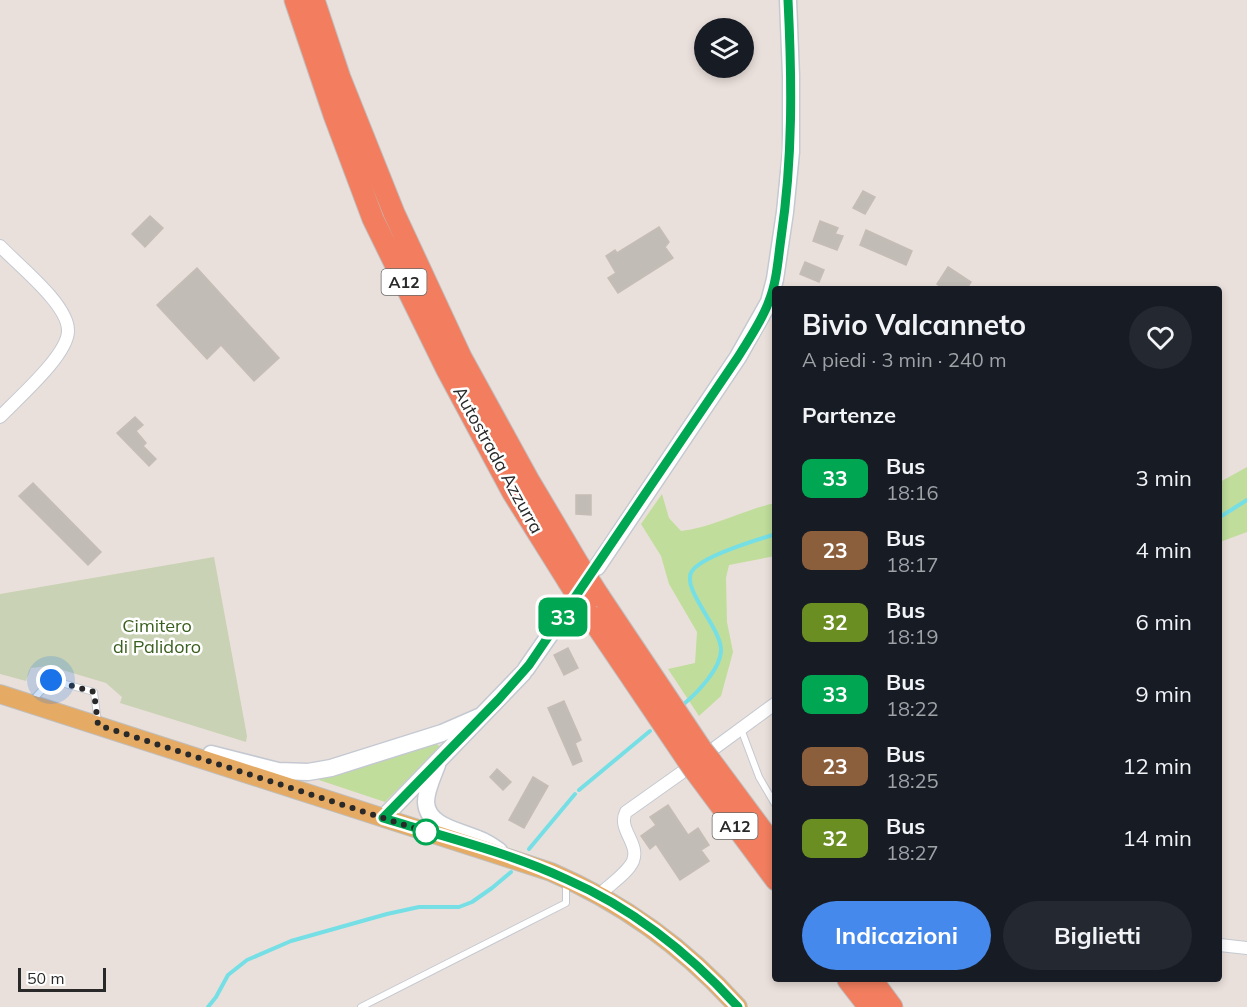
<!DOCTYPE html>
<html lang="it">
<head>
<meta charset="utf-8">
<style>
	body { margin:0; font-family:Mulish,sans-serif; background:#242831; color:#f1f3f6; height:100vh; display:flex; flex-direction:column; font-size:22px; white-space:nowrap }
	* { box-sizing:border-box; margin:0 }
	p { font-size:20px; color:#9ea1a6 }
	.icon { flex:none; width:33px; height:33px; fill:none; stroke:currentColor; stroke-width:2; stroke-linecap:round; stroke-linejoin:round }
	.map { position:relative; flex:1; overflow:hidden }
	.sheet { position:absolute; left:772px; top:286px; width:450px; height:696px; display:flex; flex-direction:column; background:#171b24; border-radius:6px; box-shadow:0 3px 9px #0003 }
	.sheet>* { flex:none }
	.badge { padding:0 12px; border-radius:9px; font-size:21px; line-height:39px }
	.fabs { position:absolute; left:694px; top:18px; display:grid; gap:12px }
	.fabs a { display:grid; place-items:center; width:60px; height:60px; border-radius:50%; background:#171b24; box-shadow:0 3px 9px #0003; font-size:30px }
	.scale { position:absolute; left:18px; bottom:15px; width:88px; box-sizing:border-box; padding-left:6px; border:3px solid #292929; border-top:0; font-size:16px; line-height:21px; white-space:nowrap; color:#292929; -webkit-text-stroke:4px #fff; paint-order:stroke }
	.you { position:absolute; width:30px; height:30px; margin:-15px; border:4px solid #fff; border-radius:50%; background:#1a73e8; box-shadow:0 0 0 9px #1a73e833 }
	.map>.badge { position:absolute; translate:-50% -50%; box-shadow:0 0 0 3px #fff }
	h2 { padding:0 30px; font-size:22px; line-height:54px }
	.round { display:grid; place-items:center; flex:none; width:63px; height:63px; border-radius:32px; background:#242831 }
	.head { display:flex; align-items:center; justify-content:space-between; height:102px; padding:0 30px }
	h1 { font-size:28px; font-weight:700; line-height:45px }
	.action { display:flex; gap:12px; margin-top:auto; padding:12px 30px }
	.action a { flex:1; height:69px; border-radius:36px; background:#4689ec; color:#fff; font-size:24px; font-weight:700; line-height:69px; text-align:center }
	.action a+a { background:#242831; color:#f1f3f6 }
	ul { padding:0; list-style:none }
	li { display:flex; align-items:center; gap:18px; height:72px; padding:0 30px }
	li div { flex:1 }
	li b { display:block; font-size:22px }
	li em { font-style:normal }
	li .badge { min-width:66px; font-weight:700; text-align:center }
	.map>svg:first-child { display:block }
	.green { fill:#c0dd9b }
	.cemetery { fill:#c9d2b4 }
	.lines { fill:none; stroke-linecap:round; stroke-linejoin:round }
	.stream { stroke:#75dfe5; stroke-width:4 }
	.building { fill:#c2bcb7; stroke:#c5bcb5; stroke-width:1.5 }
	.lane-casing { stroke:#c4c9d1; stroke-width:8 }
	.street-casing { stroke:#c4c9d1; stroke-width:14 }
	.secondary-casing { stroke:#c4c9d1; stroke-width:19 }
	.primary-casing { stroke:#bfbfbf; stroke-width:20 }
	.highway-casing { stroke:#bfbfbf; stroke-width:23 }
	.lane { stroke:#fff; stroke-width:6 }
	.street { stroke:#fff; stroke-width:12 }
	.secondary { stroke:#fff; stroke-width:16 }
	.primary { stroke:#e5ab65; stroke-width:18 }
	.highway { stroke:#f27e5f; stroke-width:21 }
	.highway-bridge-casing { stroke:#bfbfbf; stroke-width:23; stroke-linecap:butt }
	.highway-bridge { stroke:#f27e5f; stroke-width:21 }
	.line-casing { stroke:#fff; stroke-width:14 }
	.line { stroke:#00a651; stroke-width:9 }
	.walk { stroke:#292929; stroke-width:6; stroke-dasharray:0 10.8 }
	.stop-dot { fill:#fff; stroke:#00a651; stroke-width:3 }
	.labels { text-anchor:middle; stroke-width:5; stroke-linejoin:round; paint-order:stroke }
	.shield { fill:#fff; stroke:#696969; stroke-width:1.5 }
	.shield-label { font-size:16px; font-weight:bold; fill:#292929 }
	.street-label { font-size:18px; fill:#292929; stroke:#fff }
	.park-label { font-size:18px; fill:#3a5f1f; stroke:#fff }
</style>
</head>
<body>
<div class="map">
<svg width="1247" height="1007" viewBox="0 0 1247 1007">
	<rect width="100%" height="100%" fill="#eae0db"/>
	<path class="green" d="M1247,467V532L1220,542V482Z
		M662,494L669,518L681,531C714,527 743,510 775,503V556L729,565L726,578L727,622L733,652L721,696L699,716L668,669L695,663L697,632L669,584L661,556L641,524Z
		M436,743L440,747L385,802L319,780L322,777Z"/>
	<path class="cemetery" d="M214,557L247,736L246,742L120,703L122,697L106,683L49,666L31,668L26,681L0,674V594Z"/>
	<g class="lines">
		<path class="stream" d="M1220,517L1247,500
			M685,703C698,692 721,668 721,650C721,627 680,588 692,571C702,556 756,540 776,534
			M579,790L650,731
			M529,849L575,794
			M208,1007L216,997L228,975L247,960L291,941L387,914L419,907H459L472,902L492,888L511,872"/>
	</g>
	<path class="building" d="M863,191L875,197L865,214L853,208Z
		M150,216L163,228L145,247L132,234Z
		M820,221L838,228L835,234L843,236L837,250L813,241Z
		M659,227L669,242L665,247L673,258L618,293L608,278L616,273L606,256L615,250L617,253Z
		M866,230L912,251L906,265L860,245Z
		M805,262L824,270L819,282L800,274Z
		M948,267L971,282L966,290H945L937,284Z
		M197,268L279,358L254,381L221,345L207,359L157,305Z
		M135,417L143,425L136,431L146,443L143,446L156,459L149,466L117,433Z
		M33,483L101,552L88,565L19,496Z
		M576,495H591V515L576,514Z
		M568,648L578,668L564,675L554,655Z
		M564,701L581,740L575,743L582,761L573,765L548,708Z
		M497,769L511,782L503,790L490,777Z
		M533,777L548,786L524,828L509,820Z
		M668,805L688,835L698,828L709,845L701,850L709,861L680,880L656,844L650,849L641,836L656,825L650,817Z"/>
	<g class="lines">
		<defs>
			<path id="lane" d="M32,701L51,680L94,692L98,723
				M741,729L759,777L776,806
				M361,1007L566,903V881"/>
			<path id="street" d="M0,246C18,265 69,305 68,331C68,355 17,399 0,417
				M716,747L776,703
				M599,895C609,885 627,874 633,861C640,843 617,829 626,812L681,773
				M1220,945L1247,948"/>
			<path id="secondary" d="M597,567L738,357L769,302L775,279L785,212L791,152V76L788,0
				M526,669L569,607
				M211,754L278,771L308,772L331,768L442,733L481,716
				M437,765C433,776 426,790 426,802C427,827 461,831 478,839C486,842 492,846 499,851
				M383,818L523,673"/>
			<path id="primary" d="M0,694L551,872C623,903 686,949 738,1007"/>
			<path id="highway" d="M295,0L334,115L373,219L446,368L513,493L568,581
				M314,0L340,78L394,213L461,357L528,479L579,565
				M599,596L702,750
				M588,613L688,761
				M710,760L776,849
				M695,771L776,880
				M848,980L869,1007
				M872,980L892,1007"/>
		</defs>
		<use href="#lane" class="lane-casing"/>
		<use href="#street" class="street-casing"/>
		<use href="#secondary" class="secondary-casing"/>
		<use href="#primary" class="primary-casing"/>
		<use href="#highway" class="highway-casing"/>
		<use href="#lane" class="lane"/>
		<use href="#street" class="street"/>
		<use href="#secondary" class="secondary"/>
		<use href="#primary" class="primary"/>
		<use href="#highway" class="highway"/>
		<defs>
			<path id="highway-bridge" d="M579,565L599,596
				M568,581L588,613
				M702,750L710,760
				M688,761L695,771"/>
		</defs>
		<use href="#highway-bridge" class="highway-bridge-casing"/>
		<use href="#highway-bridge" class="highway-bridge"/>
	</g>
	<g class="lines">
		<defs>
			<path id="line" d="M738,1007C690,954 632,908 566,879C508,852 444,837 383,818L498,700L529,665L738,357C749,339 762,321 769,301C777,281 778,259 781,238C793,158 792,80 788,0"/>
		</defs>
		<use href="#line" class="line-casing"/>
		<use href="#line" class="line"/>
		<path class="walk" d="M51,680L94,692L98,725L426,832"/>
	</g>
	<circle class="stop-dot" cx="426" cy="832" r="12"/>
	<g class="labels">
		<g class="shield">
			<rect x="381.5" y="269" width="45" height="26" rx="4.5"/>
			<rect x="712.5" y="813" width="45" height="26" rx="4.5"/>
		</g>
		<g class="shield-label">
			<text x="404" y="288">A12</text>
			<text x="735" y="832">A12</text>
		</g>
		<g class="street-label">
			<text transform="translate(498 460) rotate(61)" y="6">Autostrada Azzurra</text>
		</g>
		<g class="park-label">
			<text x="157" y="632">Cimitero<tspan x="157" dy="21">di Palidoro</tspan></text>
		</g>
	</g>
</svg>
<div class="fabs">
<a><svg class="icon" aria-label="layers" viewBox="0 0 24 24"><path d="M12 4l9 5-9 5-9-5zM3 14l9 5 9-5"/></svg></a>
</div>
<div class="scale">50 m</div>
<div class="you" style="left:51px;top:680px"></div>
<b class="badge" style="left:563px;top:617px;background:#00a651;color:#fff">33</b>
<section class="sheet">
<div class="head"><div><h1>Bivio Valcanneto</h1><p>A piedi · 3 min · 240 m</p></div><a class="round"><svg class="icon" aria-label="heart" viewBox="0 0 24 24"><path d="M12 20l-8-8c-3-5 5-10 8-4 3-6 11-1 8 4z"/></svg></a></div>
<h2>Partenze</h2>
<ul>
<li><span class="badge" style="background:#00a651;color:#fff">33</span><div><b>Bus</b><p>18:16</p></div><em>3 min</em></li>
<li><span class="badge" style="background:#8b5e3c;color:#fff">23</span><div><b>Bus</b><p>18:17</p></div><em>4 min</em></li>
<li><span class="badge" style="background:#6b8e23;color:#fff">32</span><div><b>Bus</b><p>18:19</p></div><em>6 min</em></li>
<li><span class="badge" style="background:#00a651;color:#fff">33</span><div><b>Bus</b><p>18:22</p></div><em>9 min</em></li>
<li><span class="badge" style="background:#8b5e3c;color:#fff">23</span><div><b>Bus</b><p>18:25</p></div><em>12 min</em></li>
<li><span class="badge" style="background:#6b8e23;color:#fff">32</span><div><b>Bus</b><p>18:27</p></div><em>14 min</em></li>
</ul>
<div class="action"><a>Indicazioni</a><a>Biglietti</a></div>
</section>
</div>
</body>
</html>
